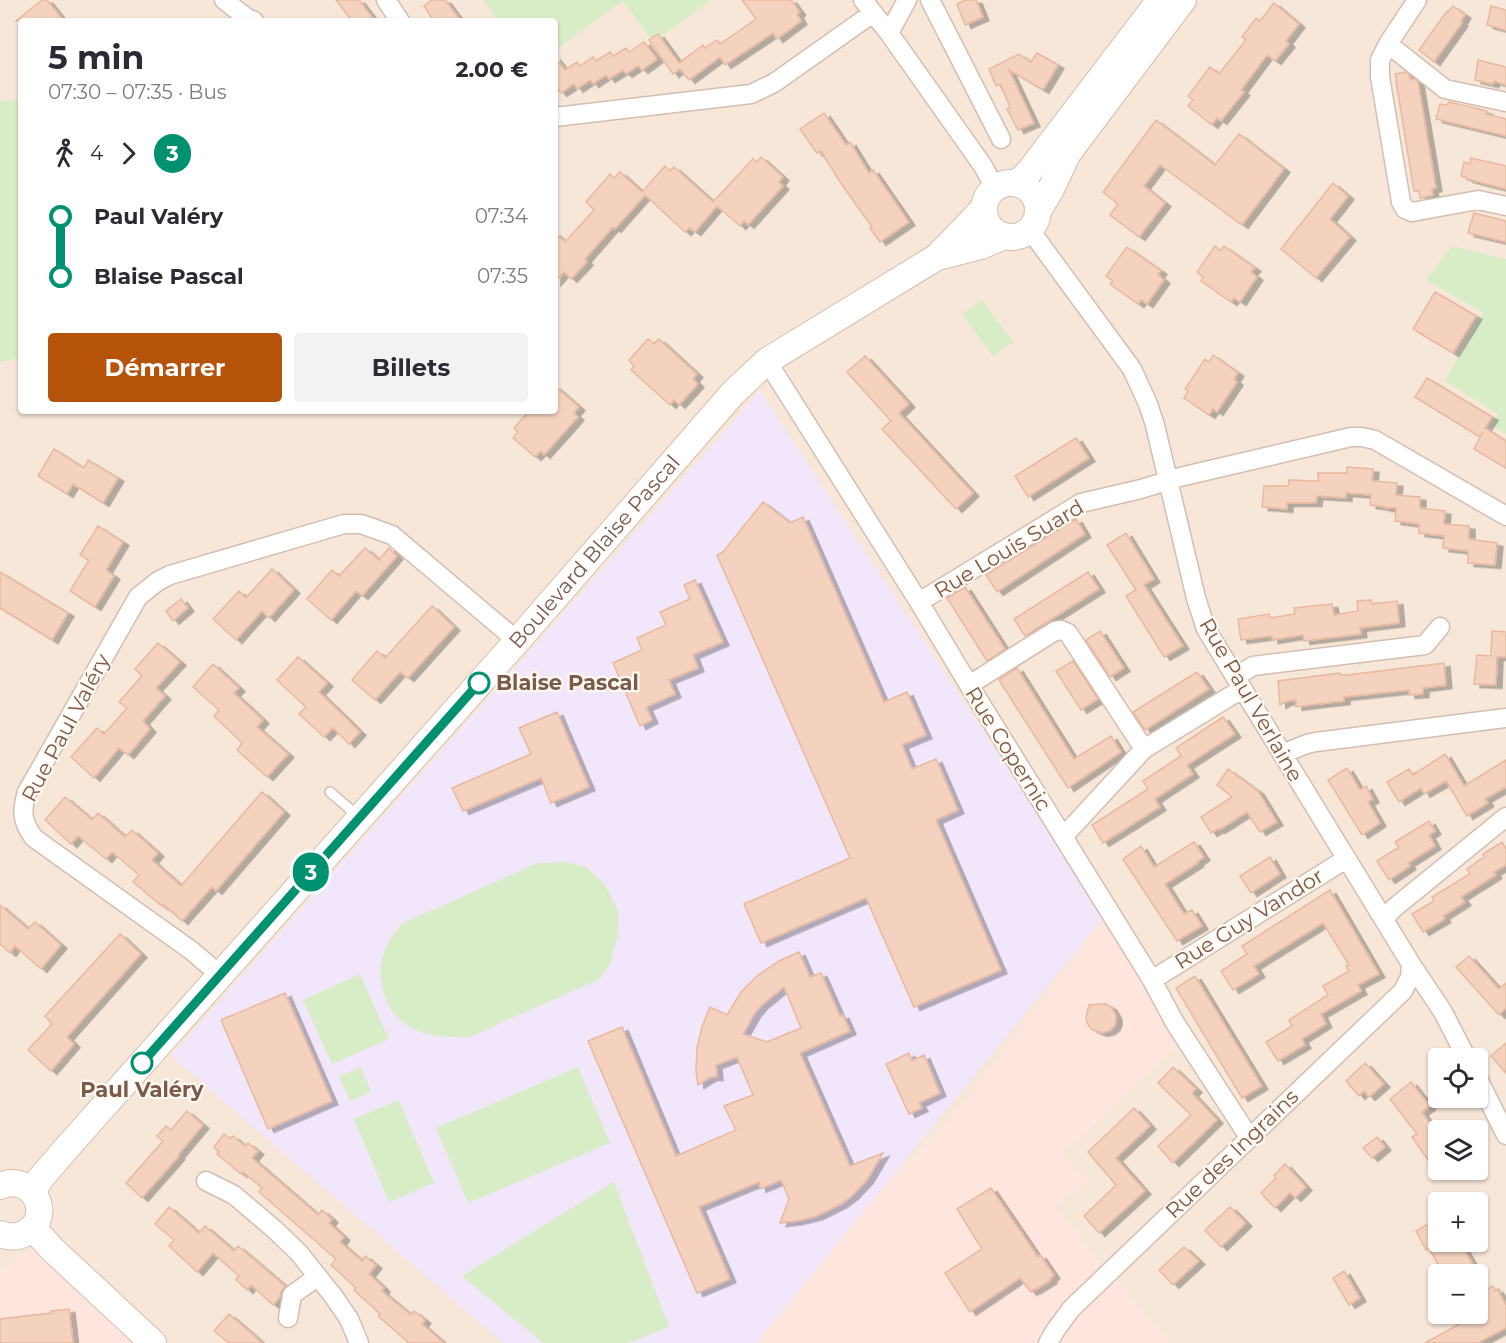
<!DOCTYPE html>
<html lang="fr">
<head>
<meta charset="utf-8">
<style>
	body { margin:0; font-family:Montserrat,sans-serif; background:#f2f2f3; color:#2b2b33; height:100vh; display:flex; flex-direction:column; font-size:22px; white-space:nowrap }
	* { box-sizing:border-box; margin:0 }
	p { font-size:20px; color:#7c7c81 }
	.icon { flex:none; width:33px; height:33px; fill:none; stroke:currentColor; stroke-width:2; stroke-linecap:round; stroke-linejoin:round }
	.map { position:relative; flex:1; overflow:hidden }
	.details { position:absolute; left:18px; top:18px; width:540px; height:396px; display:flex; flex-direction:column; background:#fff; border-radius:6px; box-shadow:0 2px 4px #0004 }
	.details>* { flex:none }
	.badge { padding:0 12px; border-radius:20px; font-size:21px; line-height:39px }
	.tools { position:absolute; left:1428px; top:1048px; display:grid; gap:12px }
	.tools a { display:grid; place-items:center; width:60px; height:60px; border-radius:6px; background:#fff; box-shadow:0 2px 4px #0004; font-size:30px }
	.map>.badge { position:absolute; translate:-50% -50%; box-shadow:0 0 0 3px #fff }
	.legs { display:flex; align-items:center; gap:9px; height:66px; padding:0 30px; font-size:20px }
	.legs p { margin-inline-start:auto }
	.overview { display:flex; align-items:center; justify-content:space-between; height:102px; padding:0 30px }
	h1 { font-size:33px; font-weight:700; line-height:45px }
	.button { display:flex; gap:12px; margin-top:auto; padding:12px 30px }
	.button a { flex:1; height:69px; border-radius:6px; background:#b45309; color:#fff; font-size:24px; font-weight:700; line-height:69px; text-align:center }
	.button a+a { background:#f2f2f3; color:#2b2b33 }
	ul { padding:0 30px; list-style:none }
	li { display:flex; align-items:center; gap:21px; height:60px; font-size:22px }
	li i { display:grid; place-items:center; width:9px; height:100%; margin:0 8px; background:currentColor }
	li i::after { content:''; width:15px; height:15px; margin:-8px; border:4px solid; border-radius:50%; background:#fff }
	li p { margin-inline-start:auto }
	li:first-child i { background:linear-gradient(#0000 50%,currentColor 0) }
	li:last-child i { background:linear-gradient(currentColor 50%,#0000 0) }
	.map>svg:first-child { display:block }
	.residential { fill:#f6e7d8; fill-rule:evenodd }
	.commercial { fill:#fee6de }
	.education { fill:#f2e6fa }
	.green { fill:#d8edc7 }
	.building { fill:#f5d2c0; stroke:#e8b89f; stroke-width:1.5; fill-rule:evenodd; filter:url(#shadow) }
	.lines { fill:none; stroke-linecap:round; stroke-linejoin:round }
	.lane-casing { stroke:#d4beb1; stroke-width:12 }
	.street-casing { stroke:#d4beb1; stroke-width:21 }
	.secondary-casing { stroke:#d7beae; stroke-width:28 }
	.lane { stroke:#fff; stroke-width:9 }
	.street { stroke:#fff; stroke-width:18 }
	.secondary { stroke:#fff; stroke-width:26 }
	.line-1-casing { stroke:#fff; stroke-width:14 }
	.line-1 { stroke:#009270; stroke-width:9 }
	.stop-1-dot { fill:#fff; stroke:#009270; stroke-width:3 }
	.labels { text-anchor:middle; stroke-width:4.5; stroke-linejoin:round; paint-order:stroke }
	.street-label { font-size:21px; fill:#7b5a4b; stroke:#fff9f2 }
	.stop-label { font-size:21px; font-weight:bold; fill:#7b5a4b; stroke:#fff9f2; text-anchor:start }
</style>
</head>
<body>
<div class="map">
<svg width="1506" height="1343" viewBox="0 0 1506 1343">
	<defs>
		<filter id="shadow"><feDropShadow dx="6" dy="3.5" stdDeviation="0" flood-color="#0004"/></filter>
	</defs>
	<rect width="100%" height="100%" fill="#fef5ea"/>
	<path class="residential" d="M0,0H1506V1343H1170L1056,1209L1062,1155L1177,1044L945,1125L878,1191L755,1343H142L36,1247L0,1269ZM21,21H555V411H21ZM1438,1059H1478V1098H1438ZM1438,1131H1478V1170H1438ZM1438,1203H1478V1242H1438ZM1438,1275H1478V1314H1438Z"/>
	<path class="commercial" d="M1105,916L1177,1044L1063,1155L1087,1181L1056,1209L1170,1343H755L878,1191L945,1125Z
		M36,1247L142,1343H0V1269Z"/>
	<path class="education" d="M760,391L1105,916L756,1343H503L171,1056Z"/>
	<path class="green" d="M483,0H711L653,42L623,1L555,50V21H498Z
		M21,99V358L0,362V102Z
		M1452,246L1506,259V434L1492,426L1498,414L1445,381L1483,313L1426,280Z
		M982,300L1013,342L993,356L962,314Z
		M567,862L586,867L605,885L619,912L617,938L611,962L600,979C569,993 538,1006 507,1020C496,1025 480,1034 469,1037C465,1038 460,1037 455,1037C425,1037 397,1028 385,997C375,967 382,948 401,924L538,863Z
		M360,974L389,1039L332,1064L303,1000Z
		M361,1067L371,1092L350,1101L339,1076Z
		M578,1067L610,1143L468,1203L436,1128Z
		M399,1100L434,1183L389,1202L354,1119Z
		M614,1182L669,1327L628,1343H543L462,1276Z"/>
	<path class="building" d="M42,0H47L64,21H16Z
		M336,0H359L375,21H352Z
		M432,0H445L461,21H434L424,6Z
		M742,0H791L800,12L797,14L801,21L777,39L773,33L725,65L720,57L689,80L680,69L673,74L649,40L658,34L679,63L703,45L705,48L717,40L720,44L756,19Z
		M966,0H976L983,17L965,25L957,4Z
		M1274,3L1299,24L1286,41L1289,44L1275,61L1267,55L1241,90L1244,92L1221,121L1217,118L1212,125L1188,106L1193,100L1188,96L1210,67L1219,74L1246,40L1242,37L1256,18L1260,21Z
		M1453,6L1465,15L1461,21L1462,23L1434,62L1419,50L1447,11L1448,12Z
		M1491,6L1506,10V30L1487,25Z
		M644,42L657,59L642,70L638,66L626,74L623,70L609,79L606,75L593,84L590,80L577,89L574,84L561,93L555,86V57L565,70L577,62L580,66L593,57L596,61L610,52L613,56L626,48L629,52Z
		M1037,53L1058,65L1043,90L1009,70L1034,123L1018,130L1007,109L1010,107L1000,84L996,86L989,69L1019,54L1031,62Z
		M1478,60L1506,67V85L1494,81L1493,84L1475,80Z
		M1405,72L1409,75L1410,79H1414L1418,82L1436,188L1432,189L1433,195L1420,198L1419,191H1414L1396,81H1397L1395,74Z
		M1449,102L1487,111L1486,114L1506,119V136L1436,119L1440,104L1447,105Z
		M824,113L846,145L850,142L869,173L873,170L909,222L880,242L870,228L872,227L840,182L821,151L817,153L800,129Z
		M1156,120L1215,165L1239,134L1284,169L1242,225L1160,165L1144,186L1165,203L1139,237L1110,215L1118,204L1103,192Z
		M761,157L783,177L779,182L783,186L748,225L744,221L740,226L717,206L695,232L689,228L685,232L645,195L615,229L613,227L585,259L587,262L571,279L564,272L555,282V233L565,242L594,210L586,202L610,174L614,178L620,172L642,192L665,166L670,171L674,167L713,202L753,159L757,162Z
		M1471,158L1506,166V189L1467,179V178L1461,176L1464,162L1470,164Z
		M1333,183L1348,196L1330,219L1350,237L1316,278L1281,249Z
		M1474,213L1506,221V242L1468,233Z
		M1215,246L1221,251L1224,246L1255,268L1251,272L1257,277L1240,302L1234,298L1231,302L1201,281L1203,277L1197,272Z
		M1127,247L1161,271L1158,275L1164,280L1147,304L1141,300L1138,304L1110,284L1113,281L1106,276Z
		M1435,292L1476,316L1453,353L1413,329Z
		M648,339L654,344L659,339L697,374L693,379L698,384L679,405L674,400L670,405L631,370L634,366L629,360Z
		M1213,355L1238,373L1234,379L1237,382L1217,412L1213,409L1209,415L1184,398L1188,391L1185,389L1205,359L1209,362Z
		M865,356L909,404L899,413L973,493L956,509L882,429L891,421L847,372Z
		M1427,378L1492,417L1485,428L1506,441V468L1474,449L1483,432L1480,437L1415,397Z
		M555,386L579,407L574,413L578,417L544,455L541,451L535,457L513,438L518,432L514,428L529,411H555Z
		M1076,438L1089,458L1028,497L1015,476Z
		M54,449L84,468L88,460L118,478L103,503L73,484L67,494L38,476Z
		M1347,467L1373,469L1372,481L1397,483L1396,495L1420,497V508L1445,511L1444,524L1469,526V539L1497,543L1495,565L1468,563V551L1443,548L1444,536L1419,533V524L1395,521L1396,508H1385V507L1370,505L1371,495L1346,493V498L1317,496L1316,503H1287V509L1262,507L1264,486H1288L1289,480L1318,481V473H1347Z
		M763,502L790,523L803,517L884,702L907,692L926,735L902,745L912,769L936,759L958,810L936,820L1001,970L914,1007L866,898L761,943L744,904L850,858L717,555L723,552Z
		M1076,519L1085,534L997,592L986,575Z
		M98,526L123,542L106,570L114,576L95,607L70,591L89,560L80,555Z
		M1126,533L1154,579L1144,585L1183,646L1164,657L1126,596L1136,590L1107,545Z
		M365,548L379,560L389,548L397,556L362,596L356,591L331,620L307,599L332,570L339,576Z
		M272,569L294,590L269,618L262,611L236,640L213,619L239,591L246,598Z
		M0,572L68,613L52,640L0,608Z
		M1088,572L1099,589L1025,636L1014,619Z
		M695,580L723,642L693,655L698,668L669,680L675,694L646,707L652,720L640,726L613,663L642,650L637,638L666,625L660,612L690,599L684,585Z
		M965,587L1005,649L987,661L947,598Z
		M181,599L188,608L173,621L166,611Z
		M1371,600L1372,604L1397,601L1399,623L1360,628L1361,634L1304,641L1303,635L1272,640V636L1241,640L1238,619L1269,614L1270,618L1295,614L1294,608L1332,604L1334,615L1358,611L1357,601Z
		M432,606L454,627L408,678L400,672L375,700L352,680L377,651L385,658Z
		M1100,631L1124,668L1110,677L1086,640Z
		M1492,631L1506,632V657H1497L1496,685L1474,684L1477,655L1491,656Z
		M158,643L180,662L156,688L165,696L143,721L150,729L128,755L119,748L94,778L71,757L97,728L104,734L127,708L119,702L142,676L135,669Z
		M298,657L327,683L319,692L344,716L360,732L349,744L333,728L324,737L299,714L306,707L277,680Z
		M1073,661L1098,699L1081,710L1056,671Z
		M1444,663L1446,685L1423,688V694L1409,695V690L1344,697V701L1318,704L1296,707V700L1285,702L1280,705L1278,681L1340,673L1341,675H1347Z
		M213,664L239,688L234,693L263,720L257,727L288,754L267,777L237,750L242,743L214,716L219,710L193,687Z
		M1017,668L1074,759L1111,736L1121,752L1068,788L999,680Z
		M1197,672L1209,689L1145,730L1133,712Z
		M557,712L589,787L551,803L541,778L463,811L452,788L531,754L519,728Z
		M1223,717L1235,734L1187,765L1193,774L1155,799L1160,807L1103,843L1092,825L1148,789L1143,781L1181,756L1176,748Z
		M1445,754L1464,786L1506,760V787L1485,799L1488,803L1467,816L1446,781L1424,794L1421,788L1399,802L1387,782L1409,769L1413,775Z
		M1347,768L1360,790L1366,786L1373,799L1368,802L1380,823L1362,835L1328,780Z
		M1228,769L1258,791L1277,822L1260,832L1247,812L1219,830L1218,829L1211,833L1201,817L1232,797L1217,785Z
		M262,792L284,812L216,891L212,887L182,921L164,905L162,906L133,882L139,875L112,852L106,859L78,836L71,844L45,820L65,797L92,820L98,813L125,837L132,830L158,853L152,860L181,886Z
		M1429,821L1435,831L1429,835L1435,846L1408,863L1410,866L1389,880L1377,861L1399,847L1395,842Z
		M1194,842L1204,857L1197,862L1198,863L1165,884L1184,914L1192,910L1202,926L1177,941L1123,859L1141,846L1154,867Z
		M1502,842L1506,849V865L1494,872L1496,875L1461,897L1465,902L1443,916L1445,919L1423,932L1412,914L1434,901L1432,897L1470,874L1467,869L1484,857L1483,854Z
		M1270,857L1280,874L1251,893L1240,876Z
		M1330,890L1379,974L1358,985L1361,991L1321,1014L1326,1024L1302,1039L1305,1045L1278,1061L1266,1042L1292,1026L1289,1020L1328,995L1323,986L1349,971L1346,966L1349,965L1323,923L1254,966L1259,974L1233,990L1221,971L1247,954L1242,946Z
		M0,905L28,929L35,922L61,945L41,969L15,946L10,953L0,944Z
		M120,934L141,954L67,1037L74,1044L51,1071L28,1050L52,1024L45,1016Z
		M799,952L810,977L821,973L840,1016L843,1015L850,1031L800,1053L850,1166L883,1153L867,1180L852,1196L841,1204L817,1216L797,1221L780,1223L789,1199L781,1180L760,1189L759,1182L699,1207L730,1279L697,1293L588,1041L622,1027L676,1156L736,1130L724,1106L753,1095L737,1057L716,1065L717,1077H711L698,1085L696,1071L697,1048L702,1027L710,1007L727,1015L741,992L757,976L779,961ZM784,987L801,1028L767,1042L743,1034L755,1013L762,1005Z
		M1469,956L1499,989L1506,983V1008L1499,1015L1456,967Z
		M1195,976L1262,1086L1242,1098L1176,988Z
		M285,993L332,1101L268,1129L221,1020Z
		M1101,1004H1106L1111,1007L1116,1016V1022L1114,1027L1109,1031L1101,1033L1091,1029L1087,1023L1086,1017L1089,1005Z
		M1506,1043V1073L1491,1056Z
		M909,1053L912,1061L924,1055L940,1093L919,1103L922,1108L909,1114L886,1064Z
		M1365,1063L1384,1084L1369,1097L1364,1091L1359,1096L1346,1081Z
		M1173,1067L1196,1089L1192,1093L1217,1120L1173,1163L1158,1146L1191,1115L1158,1083Z
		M1411,1082L1430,1106L1422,1112L1438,1136V1157L1430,1163L1412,1137L1417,1134L1390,1099Z
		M1134,1108L1150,1126L1116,1158L1145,1191L1099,1233L1084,1216L1116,1185L1088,1152Z
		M187,1111L203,1125L178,1155L179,1156L142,1198L126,1183L163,1141L157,1136L166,1126L171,1130Z
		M224,1134L230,1139L233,1136L245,1146L248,1143L258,1151L252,1158L318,1215L322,1210L332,1219L329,1223L344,1237L340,1242L362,1261L365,1256L376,1265L369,1274L384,1288L382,1291L411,1315L414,1311L425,1320L422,1324L444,1343H409L378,1316L380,1314L354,1290L356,1288L331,1265L336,1259L259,1192L262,1188L243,1172L241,1174L217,1154L219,1152L214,1147Z
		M1377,1137L1385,1147L1372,1158L1363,1148Z
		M1285,1164L1306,1187L1295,1198L1290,1193L1275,1208L1261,1193L1276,1178L1274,1175Z
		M991,1188L1038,1257L1040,1255L1054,1275L1050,1279L1051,1280L1035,1290L1034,1289L1031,1292L1020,1278L970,1312L945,1273L982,1249L957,1209Z
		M169,1207L199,1233L205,1226L234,1251L238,1246L285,1286L281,1292L280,1297L273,1305L251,1285L247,1290L236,1280L239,1276L213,1253L197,1272L169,1246L174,1240L155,1224Z
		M1230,1207L1246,1223L1221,1247L1205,1230Z
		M1433,1221L1438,1231V1242H1460L1479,1275H1444L1429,1248L1426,1250L1416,1231Z
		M1184,1247L1199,1261L1173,1285L1159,1270Z
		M1344,1271L1360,1298L1349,1305L1333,1278Z
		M1493,1286L1495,1291L1497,1289L1506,1305V1328L1478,1343H1425L1478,1314V1294Z
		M69,1309L73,1343H0V1319L51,1313V1311Z
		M229,1314L250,1332L262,1343H229L214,1331Z"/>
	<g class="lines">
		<defs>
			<path id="lane" d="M330,792L358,816"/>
			<path id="street" d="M224,0L247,18L254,21
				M386,0L400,21
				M863,0L889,33L983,166L995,188
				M930,0L1001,139
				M1417,0L1388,44L1380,60V77L1401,202L1405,209L1412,212L1478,200L1506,206
				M889,33L907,0
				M1388,44L1445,89L1506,102
				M555,117L751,94L774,83L873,13
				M1030,230L1132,369L1148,404L1155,425L1196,598L1206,629L1411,964L1443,1012L1467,1059
				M767,361L919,602L969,685L1152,980L1175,1023L1249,1137
				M919,602L1081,503L1141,489L1180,477L1351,437H1362L1375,440L1506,516
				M1235,677L1253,666L1425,645L1440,627
				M969,685L1055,631L1061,630L1068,633L1144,749
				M1282,754L1307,744L1316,742L1506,718
				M1063,837L1144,749L1242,689
				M1384,919L1394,908L1506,817
				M220,975L192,951L34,838C22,822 21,812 27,792L138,597L158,581L170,575L344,524H361L392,535L508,633L518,640
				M1152,980L1346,859
				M1478,1079L1506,1135
				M206,1181L234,1195L274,1229L299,1253L334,1297L349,1319L359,1343
				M288,1318L292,1295L317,1277
				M1048,1343L1055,1331L1071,1309L1403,991L1410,977L1411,964"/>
			<g id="secondary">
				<circle cx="1011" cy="210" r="27"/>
				<path d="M1017,183L1029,172L1160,0"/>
				<path d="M1039,209L1051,189L1068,153L1183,0"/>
				<path d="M938,257L981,246L1004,236"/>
				<path d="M0,1186C34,1171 56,1220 23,1234C15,1238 8,1237 0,1234"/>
				<path id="s1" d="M33,1192L40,1179L64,1151L518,640L733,393L767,361L937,257L984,208"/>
				<path d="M33,1228L52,1249L153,1343"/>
			</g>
		</defs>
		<use href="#lane" class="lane-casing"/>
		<use href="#street" class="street-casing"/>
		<use href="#secondary" class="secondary-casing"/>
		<use href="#lane" class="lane"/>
		<use href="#street" class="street"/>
		<use href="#secondary" class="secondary"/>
	</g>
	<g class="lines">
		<defs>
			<path id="line-1" d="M142,1063L479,683"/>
		</defs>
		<use href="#line-1" class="line-1-casing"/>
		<use href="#line-1" class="line-1"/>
	</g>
	<g class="stop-1-dot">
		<circle cx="479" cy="683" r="10"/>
		<circle cx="142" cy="1063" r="10"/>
	</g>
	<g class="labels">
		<g class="street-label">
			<text transform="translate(1009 549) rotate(-31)" y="7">Rue Louis Suard</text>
			<text dy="7" stroke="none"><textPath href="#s1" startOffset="852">Boulevard Blaise Pascal</textPath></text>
			<text transform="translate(1251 700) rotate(60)" y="7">Rue Paul Verlaine</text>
			<text transform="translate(66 728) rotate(-62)" y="7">Rue Paul Valéry</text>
			<text transform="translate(1008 749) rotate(58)" y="7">Rue Copernic</text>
			<text transform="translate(1249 919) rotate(-32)" y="7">Rue Guy Vandor</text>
			<text transform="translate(1232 1154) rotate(-44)" y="7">Rue des Ingrains</text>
		</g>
		<g class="stop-label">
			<text x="496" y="690">Blaise Pascal</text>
			<text x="142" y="1097" text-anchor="middle">Paul Valéry</text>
		</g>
	</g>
</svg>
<div class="tools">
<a><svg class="icon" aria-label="locate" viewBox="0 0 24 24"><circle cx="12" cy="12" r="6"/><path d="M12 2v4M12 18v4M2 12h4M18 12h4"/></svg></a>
<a><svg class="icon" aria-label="layers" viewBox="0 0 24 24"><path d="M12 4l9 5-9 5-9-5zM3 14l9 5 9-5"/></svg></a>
<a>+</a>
<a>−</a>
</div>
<b class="badge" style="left:311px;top:872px;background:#009270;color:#fff">3</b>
<section class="details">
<div class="overview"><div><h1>5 min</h1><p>07:30 – 07:35 · Bus</p></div><b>2.00 €</b></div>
<div class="legs"><svg class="icon" aria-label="walk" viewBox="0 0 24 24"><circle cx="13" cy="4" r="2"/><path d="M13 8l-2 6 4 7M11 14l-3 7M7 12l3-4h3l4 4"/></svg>4<svg class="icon" aria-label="forward" viewBox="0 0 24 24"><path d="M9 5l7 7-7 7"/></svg><b class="badge" style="background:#009270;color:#fff">3</b></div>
<ul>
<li><i style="color:#009270"></i><b>Paul Valéry</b><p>07:34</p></li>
<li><i style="color:#009270"></i><b>Blaise Pascal</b><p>07:35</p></li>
</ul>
<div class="button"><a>Démarrer</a><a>Billets</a></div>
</section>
</div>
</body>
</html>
